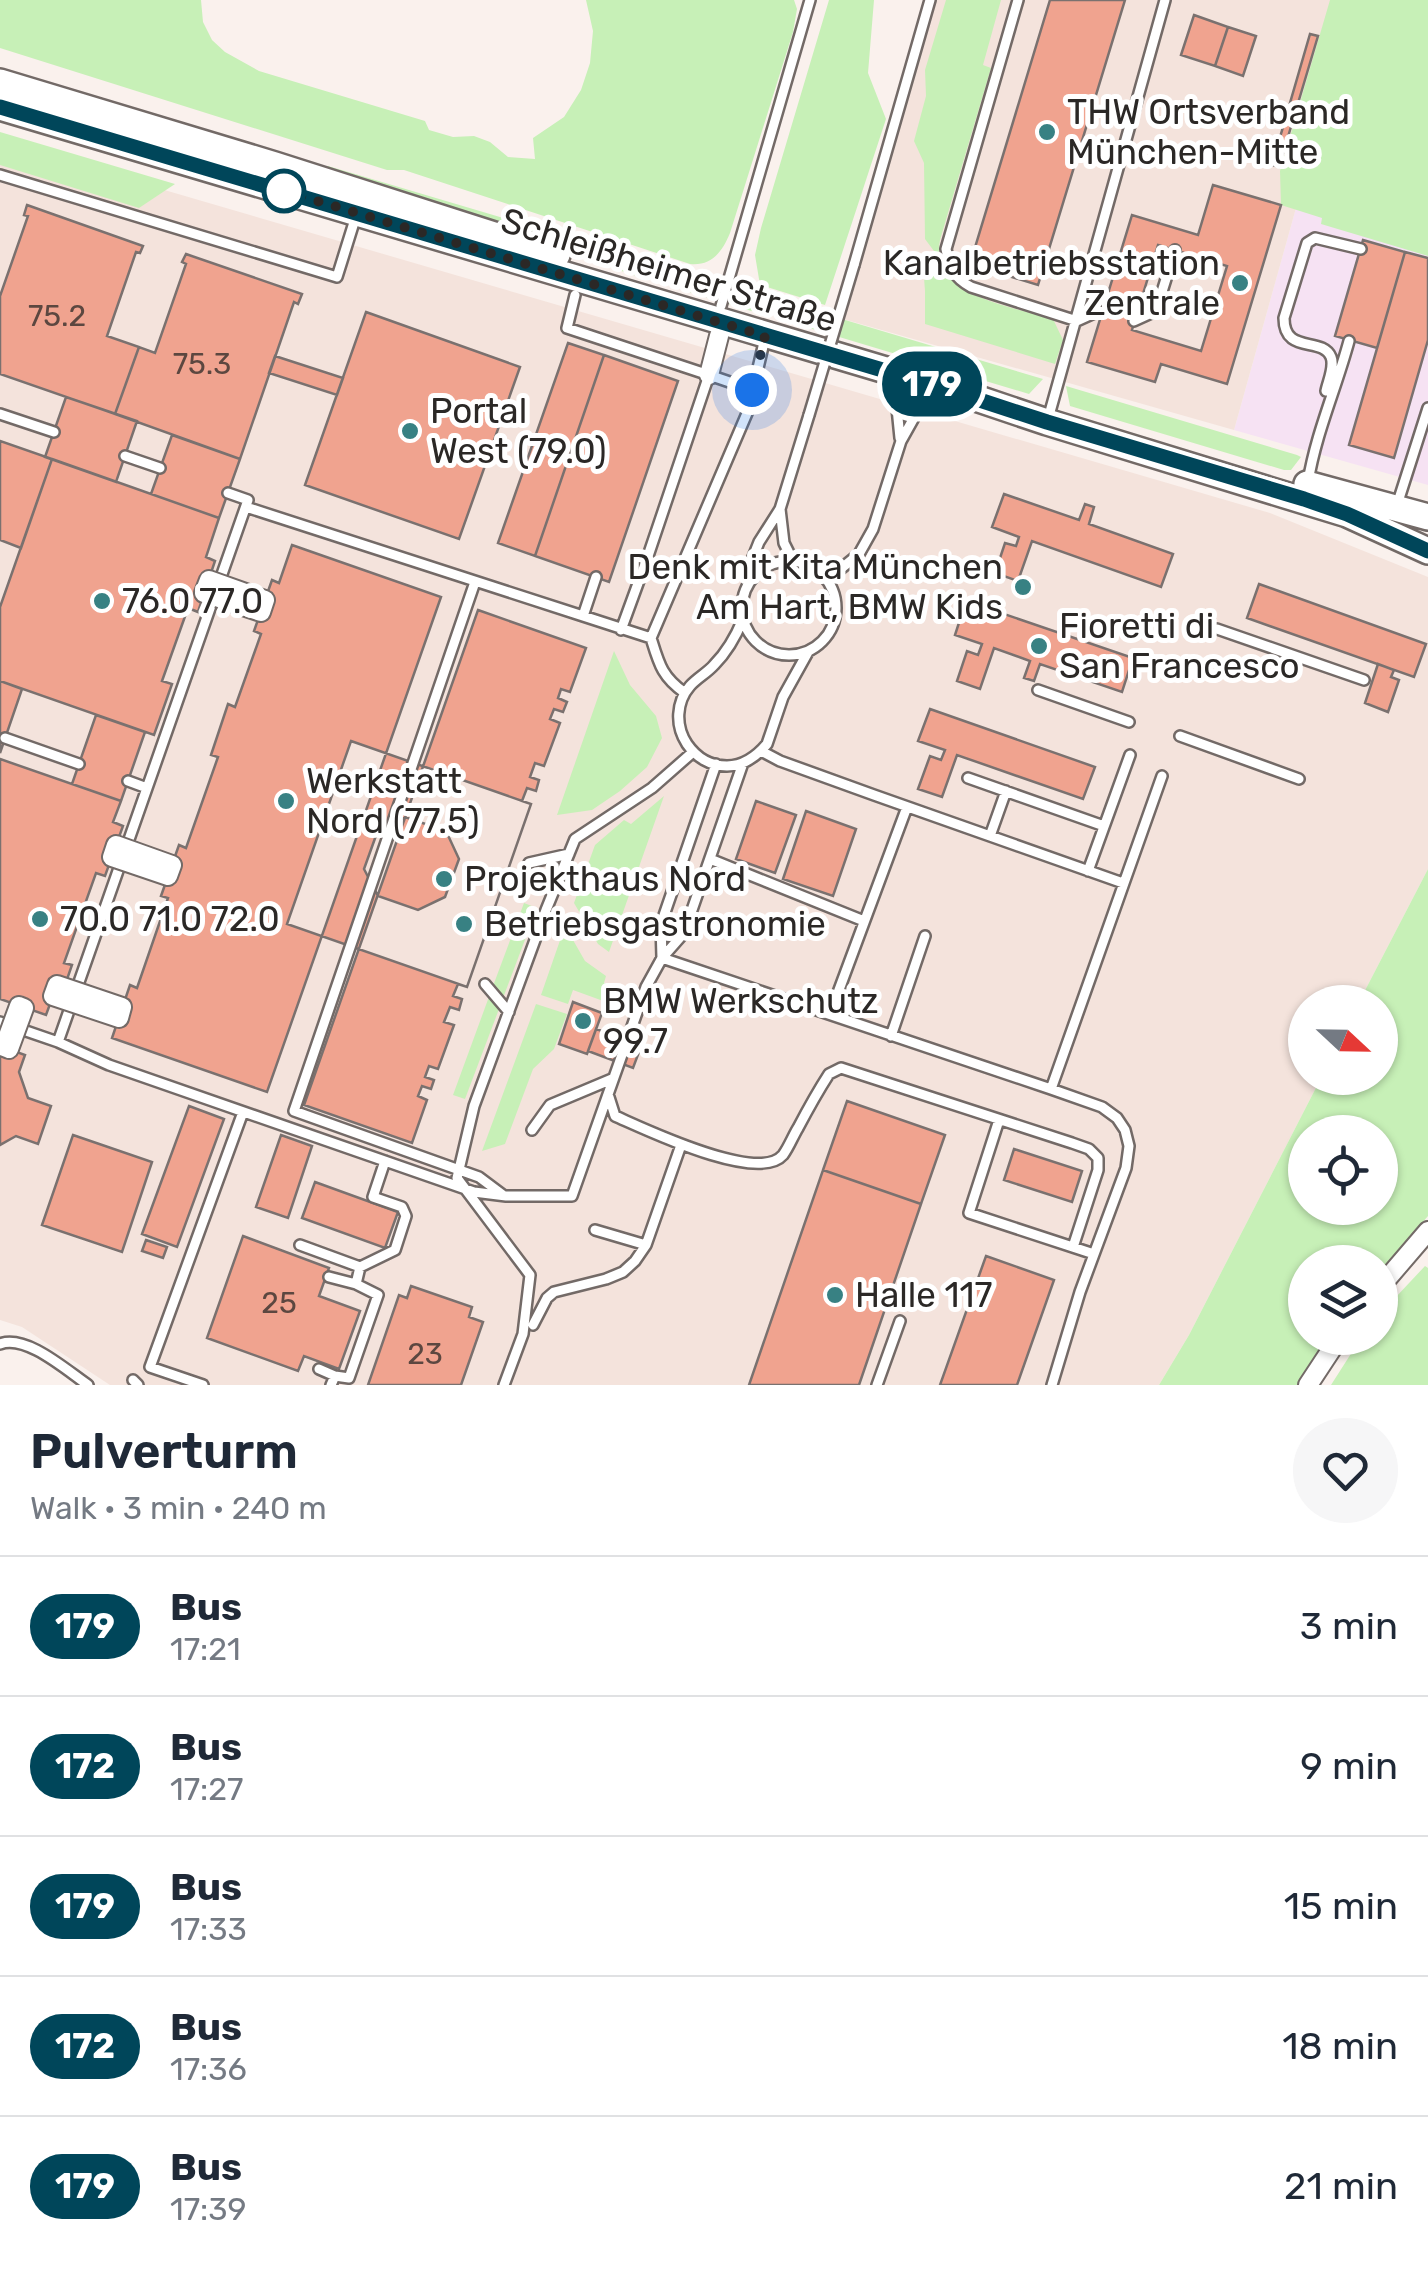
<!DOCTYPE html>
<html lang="en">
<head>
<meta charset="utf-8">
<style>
	body { margin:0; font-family:Rubik,sans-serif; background:#f6f6f7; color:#1f2937; height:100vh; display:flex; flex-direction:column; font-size:38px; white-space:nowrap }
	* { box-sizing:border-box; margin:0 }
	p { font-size:32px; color:#747a83 }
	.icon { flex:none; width:55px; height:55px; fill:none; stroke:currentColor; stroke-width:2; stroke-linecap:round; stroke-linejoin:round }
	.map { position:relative; height:1385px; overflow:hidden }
	.drawer { display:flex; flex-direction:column; background:#fff; flex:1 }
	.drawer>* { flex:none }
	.badge { padding:0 20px; border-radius:32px; font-size:35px; line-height:65px }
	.needle { width:65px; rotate:112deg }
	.buttons { position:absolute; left:1288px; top:985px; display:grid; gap:20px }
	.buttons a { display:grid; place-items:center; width:110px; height:110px; border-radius:50%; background:#fff; box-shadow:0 2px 8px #0004; font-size:50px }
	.you { position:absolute; width:50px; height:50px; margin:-25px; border:8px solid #fff; border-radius:50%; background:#1a73e8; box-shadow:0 0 0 15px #1a73e833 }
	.map>.badge { position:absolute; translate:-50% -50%; box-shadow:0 0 0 5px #fff }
	.round { display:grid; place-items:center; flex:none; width:105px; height:105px; border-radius:52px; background:#f6f6f7 }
	.overview { display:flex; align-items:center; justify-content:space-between; height:170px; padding:0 30px }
	h1 { font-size:48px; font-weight:600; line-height:75px }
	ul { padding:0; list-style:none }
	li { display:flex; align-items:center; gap:30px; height:140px; padding:0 30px; border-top:2px solid #e0e1e3 }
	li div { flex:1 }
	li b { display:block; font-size:38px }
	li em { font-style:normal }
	li .badge { min-width:110px; font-weight:700; text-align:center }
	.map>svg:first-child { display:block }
	.commercial { fill:#f6e2f3 }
	.built { fill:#f4e3dc }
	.green { fill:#c7f0b7; fill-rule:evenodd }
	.building { fill:#f0a38f; stroke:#7a716f; stroke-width:2.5; fill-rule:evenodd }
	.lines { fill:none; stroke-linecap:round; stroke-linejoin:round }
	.lane-casing { stroke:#736a67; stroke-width:14 }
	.street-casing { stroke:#736a67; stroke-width:22 }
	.secondary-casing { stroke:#736a67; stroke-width:30 }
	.lane { stroke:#fff; stroke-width:9 }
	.street { stroke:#fff; stroke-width:18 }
	.secondary { stroke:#fff; stroke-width:25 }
	.lane-bridge-casing { stroke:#736a67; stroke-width:14; stroke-linecap:butt }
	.street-bridge-casing { stroke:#736a67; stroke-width:22; stroke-linecap:butt }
	.lane-bridge { stroke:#fff; stroke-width:9 }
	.street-bridge { stroke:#fff; stroke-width:18 }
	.line-casing { stroke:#fff; stroke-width:22 }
	.line { stroke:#00465a; stroke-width:15 }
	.walk { stroke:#2b2826; stroke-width:10; stroke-dasharray:0 18 }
	.poi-dot { fill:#388183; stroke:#fff; stroke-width:4 }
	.stop-dot { fill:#fff; stroke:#00465a; stroke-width:5 }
	.labels { text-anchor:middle; stroke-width:10; stroke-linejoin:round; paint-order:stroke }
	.number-label { font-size:30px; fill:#5c4740 }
	.poi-label { font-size:35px; fill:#2b2826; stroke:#fff; text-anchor:start }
	.street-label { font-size:35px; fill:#2b2826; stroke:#fff }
</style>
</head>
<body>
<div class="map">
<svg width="1428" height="1385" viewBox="0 0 1428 1385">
	<rect width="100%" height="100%" fill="#faf1ed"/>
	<path class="commercial" d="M1296,208L1428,236V485L1234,430Z"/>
	<path class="built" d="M933,0H1428V236L1296,208L1234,430L843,319Z
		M0,142L1270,513L1428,577V869L1359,1002H1305V1078H1321L1189,1335L1159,1385H110L22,1327L0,1320Z"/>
	<path class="green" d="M0,0H201L203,22L212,40L225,52L259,71L425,121L429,130L453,137L474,136L490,142L508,157L535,159L533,138L564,117L581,90L590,63L593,31L586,0H794L797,9L793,32L730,233C722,252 712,266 690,264L404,170H387L0,48Z
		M829,0H874L868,73L886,119L825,305L760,285L755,255L761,228Z
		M946,0H1001L983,65L991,68L940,240C929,296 1014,307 1053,319L1063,340L1055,364L925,324V291L923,264L934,251L925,239L924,163L914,141L926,96L925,70Z
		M1330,0H1428V256L1321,224L1322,218L1281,205L1280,171Z
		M0,132L175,184L139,208L0,165Z
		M328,166L686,272L662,281L645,279L610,267L530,235L326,171Z
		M703,277L749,291L761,310L758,313L686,291L684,287Z
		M768,297L1043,379L1029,394L796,324L782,317Z
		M1066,386L1297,455L1301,457L1291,470H1284L1070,406Z
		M614,651L630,685L656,716L662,738L647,767L620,791L592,810L557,815Z
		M664,796L609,952L598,944L574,903L595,845L624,820L631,824Z
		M1428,869V1216L1380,1271V1262H1305V1338H1328L1297,1385H1159L1189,1335L1321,1078H1380V1002H1359ZM1305,1132H1380V1208H1305Z
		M524,903L537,908L503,998L493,986Z
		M565,926L585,961L606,976L604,983L613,986L606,1002L573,990L568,1004L541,995Z
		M490,994L499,1009L465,1099L453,1095Z
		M536,1004L567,1014L554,1049L533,1069L505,1144L482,1151Z
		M1425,1266L1428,1268V1385H1331L1361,1338H1380V1314Z"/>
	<path class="building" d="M1050,0H1125L1038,285L970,264Z
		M1194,15L1228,27L1215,66L1181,55Z
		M1228,27L1256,36L1243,76L1215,66Z
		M1310,34L1318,36L1279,167L1272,165Z
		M1213,185L1281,205L1227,384L1161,364L1155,382L1087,362L1132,215L1198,235ZM1158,245L1227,266L1201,351L1132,330Z
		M27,205L143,246L140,253L136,252L107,336L139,347L115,414L0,374V296L28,216L24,215Z
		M1363,240L1405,252L1377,348L1335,336Z
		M1405,252L1428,258V340L1394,458L1349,445Z
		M186,254L302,294L298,304L294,302L240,459L115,414L139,347L155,353L186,264L182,262Z
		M366,312L520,367L459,539L305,485Z
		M568,343L604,355L535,556L498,543Z
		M604,355L678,381L609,582L535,556Z
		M275,356L343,378L337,395L269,373Z
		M66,397L137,421L116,482L45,457Z
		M172,435L240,459L219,518L151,494Z
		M0,441L52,459L21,548L0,540Z
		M52,459L219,518L206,557L215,561L198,612L188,608L162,681L172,684L154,735L0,681V607Z
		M1004,494L1079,520L1085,504L1094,507L1089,524L1173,554L1161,587L1032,541L1018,581L995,573L1005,543L1016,546L1019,537L992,527Z
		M292,545L441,597L267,1092L112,1038L130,985L137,988L168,898L161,896L179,845L186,848L218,757L211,755L228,704L235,707L261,634L254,631L272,580L279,583Z
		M1259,584L1426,644L1414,677L1247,618Z
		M966,601L1133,658L1122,692L1040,664L1034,681L1024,678L1030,661L994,648L980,689L957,681L967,651L978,655L982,644L955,635Z
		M478,610L586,648L570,692L561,689L558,698L567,702L563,712L554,709L550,719L560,723L544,766L535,763L530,777L539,780L536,791L527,788L522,801L531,804L467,987L458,984L453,996L462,999L459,1010L450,1007L444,1022L454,1025L438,1069L429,1066L425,1077L434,1080L431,1089L422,1086L418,1096L427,1100L412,1143L304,1105Z
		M1378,664L1394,670L1391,677L1399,680L1388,712L1365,703Z
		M0,681L22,689L0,753Z
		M930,709L1095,767L1083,799L957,755L942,797L918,789L930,756L941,760L945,750L918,741Z
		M96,715L145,732L121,801L72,784Z
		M351,741L531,804L467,987L287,924Z
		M0,759L121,801L113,822L123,826L105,876L96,873L64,963L72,965L64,988L57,985L46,1015L0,999Z
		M756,801L796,815L775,873L736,859Z
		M806,811L856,829L833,896L783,879Z
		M405,817L446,831L459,859L445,897L418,910L378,896L364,869L378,830Z
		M573,1002L602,1013L587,1054L559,1044Z
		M596,1029L642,1044L633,1068L588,1051Z
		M0,1046L25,1055L19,1072L28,1098L51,1106L38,1144L16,1136L0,1145Z
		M847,1101L945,1135L921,1204L823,1170Z
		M189,1106L224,1119L177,1247L142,1234Z
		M73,1135L152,1162L122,1252L42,1225Z
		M281,1135L312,1146L288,1218L256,1207Z
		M1014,1149L1082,1171L1072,1202L1004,1180Z
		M823,1170L921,1204L859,1385H749Z
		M315,1182L398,1212L385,1248L302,1218Z
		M243,1236L329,1268L319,1296L360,1311L339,1369L304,1356L298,1371L207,1338Z
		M146,1240L167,1247L163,1258L142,1251Z
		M986,1256L1054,1280L1017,1385H940Z
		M411,1286L472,1307L469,1317L483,1322L461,1385H368L399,1295L407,1298Z"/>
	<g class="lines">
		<defs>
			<path id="lane" d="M1018,0L946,249C950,268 954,278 971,287L1077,321L1099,311L1103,312
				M0,175L337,277L356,216
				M854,265L930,0
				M575,295L567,328L709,375
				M721,306L810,0
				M1134,321L1156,311L1175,250
				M890,374L897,408L900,438
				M1326,391C1328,381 1335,367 1331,357C1322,336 1284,355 1284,318L1307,243L1315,238L1361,249
				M0,414L54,432
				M1048,419L1165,0
				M125,456L160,468
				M1308,482C1316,433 1336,389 1349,341
				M1397,505L1428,408
				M246,507L583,616
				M780,509L784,543L793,561
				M742 608a47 47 0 1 1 94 0a47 47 0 1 1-94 0Z
				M596,577L583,616L651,638C659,664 662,677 685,693
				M827,580L859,554L873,529L901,441L920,407L941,389
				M750,581L753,557L759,542L780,509L809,415
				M475,582L294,1111L479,1177L503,1195
				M743,619C736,636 727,652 714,665C707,673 697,678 690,686C676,702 675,726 687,744C696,757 710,766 727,766C743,766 756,757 767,744L783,697L808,652
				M1217,629L1364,680
				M621,630L648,556L709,375L753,390
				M651,638L748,411L765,338
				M1038,690L1129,722
				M1180,736L1299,779
				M5,738L79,764
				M761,751L780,761L874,795L1123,883
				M968,778L1104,826
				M128,781L147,788
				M990,836L1006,791
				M710,859L864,921
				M529,863L569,854
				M1088,871L1130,755
				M662,958L1051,1089L1102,1107L1117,1118L1125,1130L1129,1146L1126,1168L1080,1292L1052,1385
				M662,958L661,924L716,764
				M485,984L509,1012
				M830,1014L907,807
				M0,1022L58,1042L109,1065L474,1192L506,1196H572L646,987L662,958L684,933L743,763
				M891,1036L925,936
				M58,1042L248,500L228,493
				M1051,1089L1162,776
				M609,1097L615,1116C645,1129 758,1184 783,1155C789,1147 793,1136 798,1128C808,1109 818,1091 829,1074L841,1068L1072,1143L1089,1149L1098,1158V1170L1073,1247
				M999,1120L969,1213L1094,1254
				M532,1130L550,1105L612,1079
				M595,1230L646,1245
				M300,1245L360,1267
				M329,1277L356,1284
				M533,1325L547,1298L554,1292L606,1279L623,1272L635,1261L646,1245L681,1145
				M0,1344C26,1334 66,1370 88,1385
				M319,1369L335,1376
				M133,1380L138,1385
				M203,1385L150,1367L243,1112
				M331,1385L335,1376L349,1378L378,1295L356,1284L360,1267L395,1250L406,1216L402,1207L373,1197L385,1161
				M504,1385L523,1334L530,1275L457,1178L474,1106L546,910L575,839L652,788L693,752
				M877,1385L900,1321"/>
			<path id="street" d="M709,375L719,336
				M1380,1287L1428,1231
				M1308,1385L1339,1338"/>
			<path id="secondary" d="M0,82L275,165L557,255
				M0,107L943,387L1047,422L1347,514L1428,551
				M1307,484L1428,517"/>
		</defs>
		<use href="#lane" class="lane-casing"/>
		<use href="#street" class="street-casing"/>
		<use href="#secondary" class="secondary-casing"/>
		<use href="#lane" class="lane"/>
		<use href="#street" class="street"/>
		<use href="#secondary" class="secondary"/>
		<defs>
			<path id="lane-bridge" d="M809,415L854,265"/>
			<path id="street-bridge" d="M209,580L265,600L261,612L204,593Z
				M116,845L172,865L168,876L112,857Z
				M57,985L122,1007L119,1018L53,996Z
				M19,1006L24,1008L9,1049L4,1047Z"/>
		</defs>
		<use href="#lane-bridge" class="lane-bridge-casing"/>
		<use href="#street-bridge" class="street-bridge-casing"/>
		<use href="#lane-bridge" class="lane-bridge"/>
		<use href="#street-bridge" class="street-bridge"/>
	</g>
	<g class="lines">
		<defs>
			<path id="line" d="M0,107L943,388L1047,422L1304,499L1347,514L1428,551"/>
		</defs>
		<use href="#line" class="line-casing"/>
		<use href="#line" class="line"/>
		<path class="walk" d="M284,191L765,336L752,390"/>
	</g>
	<g class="poi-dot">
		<circle cx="1047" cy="132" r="10"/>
		<circle cx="1240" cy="283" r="10"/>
		<circle cx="410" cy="431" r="10"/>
		<circle cx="1023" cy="587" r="10"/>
		<circle cx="102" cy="601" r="10"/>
		<circle cx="1039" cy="646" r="10"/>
		<circle cx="286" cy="801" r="10"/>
		<circle cx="444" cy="879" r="10"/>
		<circle cx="40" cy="919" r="10"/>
		<circle cx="464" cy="924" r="10"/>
		<circle cx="583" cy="1021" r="10"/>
		<circle cx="835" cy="1295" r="10"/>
	</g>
	<circle class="stop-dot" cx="284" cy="191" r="20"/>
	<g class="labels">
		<g class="number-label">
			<text x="57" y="326">75.2</text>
			<text x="202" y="374">75.3</text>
			<text x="279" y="1313">25</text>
			<text x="425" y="1364">23</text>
		</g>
		<g class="poi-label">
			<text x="1067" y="124">THW Ortsverband<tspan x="1067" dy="40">München-Mitte</tspan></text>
			<text x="1220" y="275" text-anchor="end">Kanalbetriebsstation<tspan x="1220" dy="40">Zentrale</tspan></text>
			<text x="430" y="423">Portal<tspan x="430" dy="40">West (79.0)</tspan></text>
			<text x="1003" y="579" text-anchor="end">Denk mit Kita München<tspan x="1003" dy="40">Am Hart, BMW Kids</tspan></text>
			<text x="122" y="613">76.0 77.0</text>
			<text x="1059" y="638">Fioretti di<tspan x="1059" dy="40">San Francesco</tspan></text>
			<text x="306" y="793">Werkstatt<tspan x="306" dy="40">Nord (77.5)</tspan></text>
			<text x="464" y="891">Projekthaus Nord</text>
			<text x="60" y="931">70.0 71.0 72.0</text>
			<text x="484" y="936">Betriebsgastronomie</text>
			<text x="603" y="1013">BMW Werkschutz<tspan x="603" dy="40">99.7</tspan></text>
			<text x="855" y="1307">Halle 117</text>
		</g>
		<g class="street-label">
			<text transform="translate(669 270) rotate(17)" y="12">Schleißheimer Straße</text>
		</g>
	</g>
</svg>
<div class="buttons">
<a><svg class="needle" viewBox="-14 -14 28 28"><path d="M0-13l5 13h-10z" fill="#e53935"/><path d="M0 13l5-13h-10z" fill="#747a83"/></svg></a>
<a><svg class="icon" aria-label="locate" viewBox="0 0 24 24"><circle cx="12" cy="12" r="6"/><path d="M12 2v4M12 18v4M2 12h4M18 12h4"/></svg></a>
<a><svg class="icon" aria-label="layers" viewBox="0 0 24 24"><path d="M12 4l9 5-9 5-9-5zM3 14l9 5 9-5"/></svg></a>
</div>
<div class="you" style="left:752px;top:390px"></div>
<b class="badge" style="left:932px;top:384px;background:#00465a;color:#fff">179</b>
</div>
<section class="drawer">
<div class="overview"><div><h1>Pulverturm</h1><p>Walk · 3 min · 240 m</p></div><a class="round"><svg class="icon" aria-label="heart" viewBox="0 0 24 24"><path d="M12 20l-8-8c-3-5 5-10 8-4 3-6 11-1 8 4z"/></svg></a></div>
<ul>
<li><span class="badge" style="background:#00465a;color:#fff">179</span><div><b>Bus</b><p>17:21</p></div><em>3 min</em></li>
<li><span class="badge" style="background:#00465a;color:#fff">172</span><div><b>Bus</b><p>17:27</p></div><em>9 min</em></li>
<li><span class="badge" style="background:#00465a;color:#fff">179</span><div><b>Bus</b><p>17:33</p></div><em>15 min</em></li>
<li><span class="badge" style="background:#00465a;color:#fff">172</span><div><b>Bus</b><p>17:36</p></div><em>18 min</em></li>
<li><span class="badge" style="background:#00465a;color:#fff">179</span><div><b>Bus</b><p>17:39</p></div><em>21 min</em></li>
</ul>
</section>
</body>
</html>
